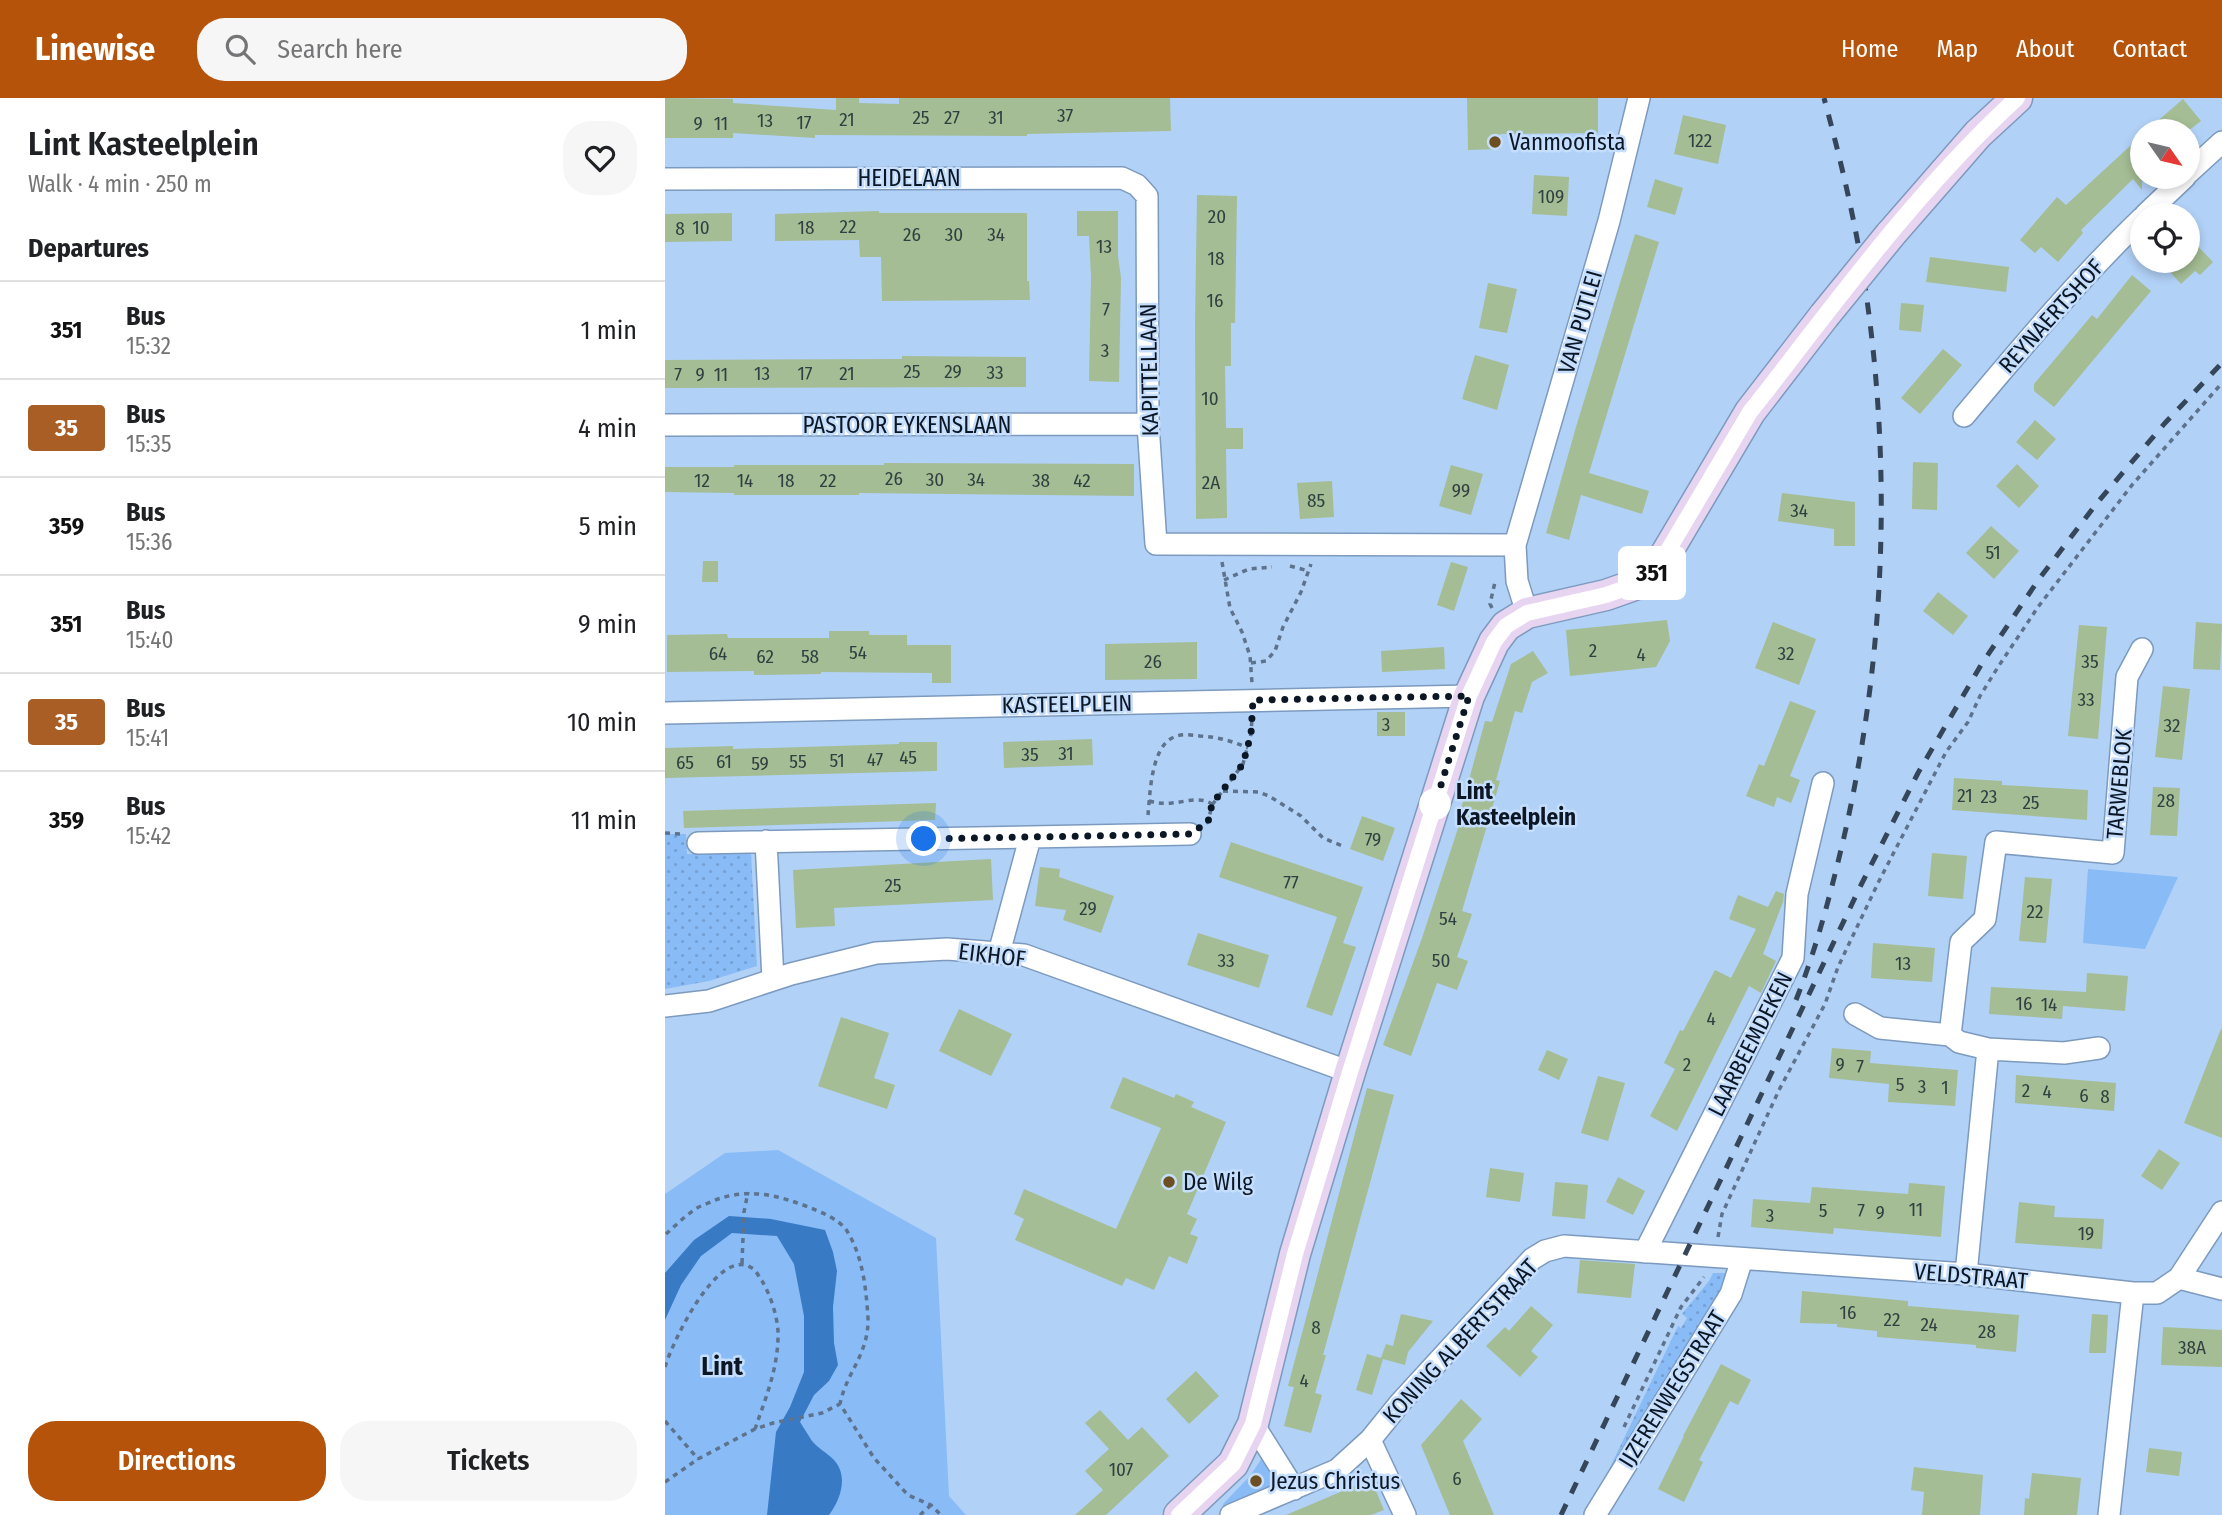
<!DOCTYPE html>
<html lang="en">
<head>
<meta charset="utf-8">
<style>
	body { margin:0; font-family:"Fira Sans Condensed",sans-serif; background:#f6f6f6; color:#202124; height:100vh; display:flex; flex-direction:column; font-size:26px; white-space:nowrap }
	* { box-sizing:border-box; margin:0 }
	p { font-size:23px; color:#757577 }
	.icon { flex:none; width:38px; height:38px; fill:none; stroke:currentColor; stroke-width:2; stroke-linecap:round; stroke-linejoin:round }
	.map { position:relative; flex:1; overflow:hidden }
	.drawer { display:flex; flex-direction:column; background:#fff; width:665px }
	.drawer>* { flex:none }
	.badge { padding:0 14px; border-radius:5px; font-size:24px; line-height:46px }
	.needle { width:46px; rotate:124deg }
	.fabs { position:absolute; left:1465px; top:21px; display:grid; gap:14px }
	.fabs a { display:grid; place-items:center; width:70px; height:70px; border-radius:50%; background:#fff; box-shadow:0 4px 10px #0003; font-size:35px }
	.you { position:absolute; width:35px; height:35px; margin:-18px; border:5px solid #fff; border-radius:50%; background:#1a73e8; box-shadow:0 0 0 10px #1a73e833 }
	.map>.badge { position:absolute; translate:-50% -50%; box-shadow:0 0 0 4px #fff }
	h2 { padding:0 28px; font-size:26px; line-height:63px }
	.round { display:grid; place-items:center; flex:none; width:74px; height:74px; border-radius:28px; background:#f6f6f6 }
	.summary { display:flex; align-items:center; justify-content:space-between; height:119px; padding:0 28px }
	h1 { font-size:33px; font-weight:600; line-height:52px }
	.cta { display:flex; gap:14px; margin-top:auto; padding:14px 28px }
	.cta a { flex:1; height:80px; border-radius:28px; background:#b45309; color:#fff; font-size:28px; font-weight:600; line-height:80px; text-align:center }
	.cta a+a { background:#f6f6f6; color:#202124 }
	ul { padding:0; list-style:none }
	li { display:flex; align-items:center; gap:21px; height:98px; padding:0 28px; border-top:2px solid #e0e0e0 }
	li div { flex:1 }
	li b { display:block; font-size:26px }
	li em { font-style:normal }
	li .badge { min-width:77px; font-weight:700; text-align:center }
	header { display:flex; align-items:center; gap:42px; box-sizing:border-box; height:98px; padding:0 35px; background:#b45309; color:#fff }
	header strong { font-size:33px }
	nav { display:flex; gap:38px; margin-inline-start:auto; font-size:24px }
	.search { width:490px; height:63px; background:#f6f6f6; display:flex; align-items:center; gap:18px; box-sizing:border-box; padding:0 24px; border-radius:28px; color:#757577; font-size:26px }
	main { display:flex; flex:1; min-height:0 }
	.map>svg:first-child { display:block }
	.grass { fill:url(#grass-dots) }
	.green { fill:#89bbf7 }
	.water { fill:#397ac5 }
	.building { fill:#a4bd94 }
	.lines { fill:none; stroke-linecap:round; stroke-linejoin:round }
	.street-casing { stroke:#7c9abe; stroke-width:24 }
	.secondary-casing { stroke:#7c9abe; stroke-width:33 }
	.path { stroke:#5d728c; stroke-width:3.5; stroke-dasharray:5 5; stroke-linecap:butt }
	.street { stroke:#fff; stroke-width:21 }
	.secondary { stroke:#e7d4f1; stroke-width:30 }
	.rail { stroke:#36465a; stroke-width:5; stroke-dasharray:12 12; stroke-linecap:butt }
	.secondary-bridge-casing { stroke:#7c9abe; stroke-width:33; stroke-linecap:butt }
	.secondary-bridge { stroke:#e7d4f1; stroke-width:30 }
	.line-casing { stroke:#fff; stroke-width:16 }
	.line { stroke:#fff; stroke-width:10 }
	.walk { stroke:#0c1725; stroke-width:7; stroke-dasharray:0 12.6 }
	.poi-dot { fill:#6d4f23; stroke:#c5defd; stroke-width:2.5 }
	.stop-dot { fill:#fff; stroke:#fff; stroke-width:3.5 }
	.labels { text-anchor:middle; stroke-width:5; stroke-linejoin:round; paint-order:stroke }
	.number-label { font-size:19px; fill:#324041 }
	.poi-label { font-size:23px; fill:#0c1725; stroke:#c5defd; text-anchor:start }
	.street-label { font-size:23px; fill:#0c1725; stroke:#c5defd }
	.stop-label { font-size:23px; font-weight:bold; fill:#0c1725; stroke:#c5defd; text-anchor:start }
	.quarter-label { font-size:26px; font-weight:bold; fill:#0c1725; stroke:#c5defd }
</style>
</head>
<body>
<header>
<strong>Linewise</strong>
<div class="search"><svg class="icon" aria-label="search" viewBox="0 0 24 24"><circle cx="10" cy="10" r="6"/><path d="M15 15l6 6"/></svg>Search here</div>
<nav><a>Home</a><a>Map</a><a>About</a><a>Contact</a></nav>
</header>
<main>
<section class="drawer">
<div class="summary"><div><h1>Lint Kasteelplein</h1><p>Walk · 4 min · 250 m</p></div><a class="round"><svg class="icon" aria-label="heart" viewBox="0 0 24 24"><path d="M12 20l-8-8c-3-5 5-10 8-4 3-6 11-1 8 4z"/></svg></a></div>
<h2>Departures</h2>
<ul>
<li><span class="badge" style="background:#fff;color:#111">351</span><div><b>Bus</b><p>15:32</p></div><em>1 min</em></li>
<li><span class="badge" style="background:#a85e24;color:#fff">35</span><div><b>Bus</b><p>15:35</p></div><em>4 min</em></li>
<li><span class="badge" style="background:#fff;color:#111">359</span><div><b>Bus</b><p>15:36</p></div><em>5 min</em></li>
<li><span class="badge" style="background:#fff;color:#111">351</span><div><b>Bus</b><p>15:40</p></div><em>9 min</em></li>
<li><span class="badge" style="background:#a85e24;color:#fff">35</span><div><b>Bus</b><p>15:41</p></div><em>10 min</em></li>
<li><span class="badge" style="background:#fff;color:#111">359</span><div><b>Bus</b><p>15:42</p></div><em>11 min</em></li>
</ul>
<div class="cta"><a>Directions</a><a>Tickets</a></div>
</section>
<div class="map">
<svg width="1557" height="1417" viewBox="0 0 1557 1417">
	<defs>
		<pattern id="grass-dots" width="8" height="8" patternUnits="userSpaceOnUse" patternTransform="scale(1.75)"><rect width="8" height="8" fill="#89bbf7"/><path d="M2 2h.1M6 6h.1" fill="none" stroke="#75a0d4" stroke-width="1.8" stroke-linecap="round"/></pattern>
	</defs>
	<rect width="100%" height="100%" fill="#b2d1f7"/>
	<path class="grass" d="M0,736H21L22,756L86,755L92,868L44,883L0,891Z
		M1048,1175H1062L1066,1179L942,1389L937,1386L1013,1228L1016,1230L1022,1220L1017,1216L1044,1183Z"/>
	<path class="green" d="M1423,771L1513,779L1480,851L1418,845Z
		M113,1052L271,1140L284,1398L301,1417H0V1096L60,1055Z
		M597,1360L616,1387L561,1411L558,1409V1406L585,1378Z"/>
	<path class="water" d="M64,1118L106,1121L160,1132L168,1154L172,1173L168,1209L169,1245L173,1267L164,1283L149,1297L135,1324C139,1330 143,1337 147,1343C153,1350 162,1355 168,1361C184,1377 176,1401 164,1417H102L111,1334L125,1309L139,1274V1218L129,1166L112,1138L67,1135L36,1158L16,1187L0,1222V1175L29,1142Z"/>
	<path class="building" d="M0,0L68,1V5L171,12V0H194V5L234,6V0H505L506,33L362,36V38L150,37V40L68,35V40H0Z
		M802,0H933V35L835,36V51L803,52Z
		M1518,1L1536,23L1523,33H1481Z
		M1018,17L1061,27L1053,66L1009,56Z
		M1477,37V92L1468,81L1416,132L1418,135L1393,164L1376,149L1370,155L1355,142L1392,99L1401,107Z
		M869,77L904,79L902,118L867,116Z
		M990,81L1018,90L1010,117L982,109Z
		M532,97L572,98L570,225H566V268H560L561,330H578V351H561L562,420L531,421L530,225Z
		M214,113V115H362V183H364L365,202L217,203L216,159H195L194,142L110,143V116Z
		M412,113H453V158L456,180L454,284L424,283L426,179L424,138H412Z
		M67,115V143L0,144V116Z
		M970,136L994,144L924,375L984,393L977,416L916,397L904,442L881,435L911,329Z
		M1522,137L1548,164L1535,177L1530,173L1516,186L1495,163H1522Z
		M1265,159L1344,169L1341,194L1261,184Z
		M1467,177L1486,193L1389,309L1369,293V286L1427,217L1432,221Z
		M823,185L852,191L842,235L814,230Z
		M1236,205L1259,207L1256,234L1234,232Z
		M1278,251L1297,267L1255,316L1236,300Z
		M810,257L844,267L832,312L797,301Z
		M237,258L361,259V289L0,290V262L237,261Z
		M1370,322L1391,341L1372,362L1351,344Z
		M1248,364L1273,365L1272,412L1247,411Z
		M219,365L469,366V398L194,395V397H69V395L0,394V369H69V367H219Z
		M1352,366L1374,388L1354,410L1331,388Z
		M786,367L818,376L806,417L774,408Z
		M667,383L669,419L635,421L632,385Z
		M1117,395L1190,404V448H1169V431L1113,423Z
		M1326,428L1354,453L1329,481L1301,455Z
		M38,463H53V484H37Z
		M786,464L803,469L789,513L772,507Z
		M1273,494L1303,518L1288,537L1258,513Z
		M1002,522L1005,543L991,569L905,578L901,532Z
		M1108,524L1151,541L1134,587L1090,570Z
		M1531,524L1557,526L1555,572L1528,571Z
		M1414,527L1442,529L1433,641L1403,638Z
		M164,533H204V537H242V547H286V585H267V575L156,574V576L89,577V573L2,574V537L62,536L63,540H164Z
		M532,544V581L440,582V546Z
		M779,549L780,571L717,574L716,553Z
		M868,553L883,575L867,584L857,615L850,613L831,682L835,683L797,813L807,816L792,859L803,863L792,892L772,885L746,958L718,947L757,840L799,712L796,711L820,623L827,624L846,566Z
		M1498,588L1525,591L1517,662L1490,659Z
		M1125,603L1151,613L1125,678L1135,682L1126,705L1112,699L1109,709L1081,698L1094,666L1099,668Z
		M712,614H740V638H712Z
		M427,641L428,667L339,670L338,644Z
		M234,644H272V673L0,680V650L68,648V651L234,646Z
		M1289,680L1337,683V687L1423,692L1422,722L1287,712Z
		M1488,689L1515,690L1512,738L1485,737Z
		M271,705L270,722L19,730L18,713Z
		M697,718L730,730L718,763L685,751Z
		M566,744L698,789L678,845L691,849L667,918L641,909L672,819L554,779Z
		M1267,755L1302,758L1298,801L1263,798Z
		M326,761L328,802L169,810L170,828L131,830L128,772Z
		M375,769L395,771L394,779L449,798L436,835L398,822L401,812L370,808Z
		M1360,779L1387,781L1381,845L1354,843Z
		M1111,793L1119,796L1118,804L1098,856L1111,863L1096,895L1084,888L1012,1033L985,1018L1010,971L999,965L1015,932L1018,933L1050,872L1066,880L1091,831L1064,821L1073,797L1103,809Z
		M533,835L604,857L594,890L522,867Z
		M1208,845L1270,850L1267,884L1206,880Z
		M1422,875L1463,878L1460,913L1398,908L1397,921L1324,916L1326,889L1421,894Z
		M294,911L347,936L326,978L274,953Z
		M176,919L224,935L209,980L230,987L222,1011L153,988Z
		M1556,931H1557V1040L1519,1025Z
		M1167,950L1206,953L1205,965L1293,972L1290,1008L1223,1004L1224,986L1164,980Z
		M882,952L903,961L894,982L873,972Z
		M1351,977L1451,985L1449,1013L1350,1005Z
		M933,978L960,985L943,1043L916,1035Z
		M458,979L509,1000L511,996L529,1004L526,1009L561,1024L522,1116L532,1121L525,1136L533,1139L522,1166L504,1158L489,1192L461,1180L457,1188L350,1142L359,1121L349,1116L359,1091L451,1131L496,1030L445,1010Z
		M702,990L729,997L658,1257H661L650,1295L657,1297L646,1335L619,1328L629,1289L623,1288Z
		M1494,1051L1515,1065L1497,1092L1476,1078Z
		M825,1070L859,1075L855,1104L821,1099Z
		M953,1079L980,1093L968,1117L941,1104Z
		M890,1084L923,1087L920,1121L887,1118Z
		M1244,1085L1280,1088L1276,1139L1169,1130L1168,1136L1086,1129L1088,1101L1145,1105L1147,1089L1243,1096Z
		M1354,1104L1390,1108L1389,1119L1439,1121L1437,1151L1350,1145Z
		M915,1162L970,1166L966,1200L912,1195Z
		M1137,1193L1243,1203V1208L1354,1217L1351,1254L1311,1250V1247L1212,1239V1233L1172,1229V1226L1135,1225Z
		M866,1208L888,1227L866,1253L873,1259L855,1279L821,1248L840,1229L844,1233Z
		M736,1216L768,1223L743,1254L740,1267L718,1261L707,1297L691,1292L702,1256L716,1260L721,1246L728,1248Z
		M1427,1216L1443,1217L1441,1255H1424Z
		M1498,1229L1557,1232V1269L1496,1267Z
		M1056,1266L1086,1282L1073,1307L1065,1303L1034,1362L1038,1364L1019,1404L993,1391L1019,1338H1018Z
		M531,1273L554,1298L524,1326L501,1301Z
		M796,1301L817,1321L798,1343L829,1417H785L756,1347Z
		M435,1312L463,1342L477,1329L504,1358L441,1417H410L438,1392L420,1373L444,1351L420,1325Z
		M1484,1350L1517,1354L1514,1378L1481,1374Z
		M1249,1369L1318,1377L1315,1417H1257L1259,1394L1246,1392Z
		M1367,1375L1416,1380L1412,1417H1359L1360,1400L1364,1401Z
		M706,1381L719,1412L706,1417H621Z"/>
	<g class="lines">
		<defs>
			<path id="street" d="M1522,76L1557,44
				M0,81L457,80L472,87L482,98L483,326L491,446L850,447
				M1480,117L1520,79
				M1299,318C1356,250 1413,182 1477,120
				M0,327L483,326
				M862,515L852,483L850,447L944,123L974,0
				M0,615L804,598
				M101,743L108,882
				M33,745L525,736
				M334,855L365,740
				M0,908L44,903L126,876L211,855L282,851L359,857L685,974
				M1190,916L1215,930L1285,937L1294,944L1323,951L1399,955L1434,950
				M1285,937L1296,844L1320,821L1331,744L1448,755L1462,579L1477,551
				M980,1154L1128,860L1132,796L1158,685
				M1301,1176L1323,951
				M1514,1180L1557,1114
				M588,1326L629,1391
				M705,1342L740,1417
				M566,1417L672,1372L705,1342L735,1305L867,1161L880,1153L899,1148L1301,1176L1468,1195H1492L1514,1180L1557,1191
				M930,1417L1066,1196L1077,1161
				M1444,1417L1468,1195"/>
			<path id="secondary" d="M1225,137L1313,36L1352,0
				M514,1417L568,1366L588,1326L630,1156L685,974L804,598L829,544L841,528L862,515L941,497L975,485L995,466L1085,314L1159,218"/>
		</defs>
		<use href="#street" class="street-casing"/>
		<use href="#secondary" class="secondary-casing"/>
		<path class="path" d="M557,464L565,510L577,534L585,558L587,585
			M625,468L644,473
			M559,482L584,471L607,469
			M827,510L825,506L830,484
			M586,565L601,563L610,553L618,529L636,494L646,466
			M558,693L593,694L604,698L636,718L658,740L680,749
			M484,703C492,705 499,706 507,705C520,704 535,698 547,706
			M483,717C485,696 486,651 507,640C516,635 526,637 535,638C553,639 567,643 583,650
			M541,725L543,724L547,707L578,666L586,636L587,620
			M0,735L15,736
			M1,1136C10,1128 19,1119 29,1112C34,1108 42,1106 48,1103C82,1089 113,1097 146,1110C158,1115 175,1122 182,1133C198,1159 201,1190 203,1220C204,1256 181,1275 175,1306L209,1360L243,1397L266,1407L276,1417
			M1053,1139L1057,1116L1114,992L1160,906L1173,869L1213,785L1281,654L1303,624L1315,598L1333,569L1373,509L1467,387L1557,285
			M77,1165L79,1114L83,1094
			M0,1269C7,1245 53,1147 87,1170C91,1172 94,1179 97,1183C105,1196 112,1217 113,1233C114,1268 101,1299 90,1331
			M0,1323L33,1361
			M959,1329L1016,1209L1039,1179
			M0,1384L33,1361L90,1331L108,1325L157,1315L175,1306
			M255,1417L266,1407"/>
		<use href="#street" class="street"/>
		<use href="#secondary" class="secondary"/>
		<path class="rail" d="M1131,902C1152,849 1166,794 1179,739C1219,563 1227,381 1202,202C1193,134 1177,67 1159,0
			M896,1417L1196,787L1253,675L1316,567L1374,481L1432,405L1500,325L1557,265"/>
		<defs>
			<path id="secondary-bridge" d="M1159,218L1225,137"/>
		</defs>
		<use href="#secondary-bridge" class="secondary-bridge-casing"/>
		<use href="#secondary-bridge" class="secondary-bridge"/>
	</g>
	<g class="lines">
		<defs>
			<path id="line" d="M514,1417L568,1366L588,1326L630,1156L685,974L804,598L829,544L841,528L862,515L941,497L975,485L995,466L1085,314L1100,295C1178,194 1257,87 1352,0"/>
		</defs>
		<use href="#line" class="line-casing"/>
		<use href="#line" class="line"/>
		<path class="walk" d="M259,741L525,736L543,724L547,706L578,666L586,636L588,602L804,598L770,706"/>
	</g>
	<g class="poi-dot">
		<circle cx="830" cy="44" r="7"/>
		<circle cx="504" cy="1084" r="7"/>
		<circle cx="591" cy="1383" r="7"/>
	</g>
	<circle class="stop-dot" cx="770" cy="706" r="14"/>
	<g class="labels">
		<g class="number-label">
			<text x="400" y="24">37</text>
			<text x="256" y="26">25</text>
			<text x="287" y="26">27</text>
			<text x="331" y="26">31</text>
			<text x="182" y="28">21</text>
			<text x="100" y="29">13</text>
			<text x="139" y="31">17</text>
			<text x="33" y="32">9</text>
			<text x="56" y="32">11</text>
			<text x="1035" y="49">122</text>
			<text x="886" y="105">109</text>
			<text x="552" y="125">20</text>
			<text x="183" y="135">22</text>
			<text x="36" y="136">10</text>
			<text x="141" y="136">18</text>
			<text x="15" y="137">8</text>
			<text x="247" y="143">26</text>
			<text x="289" y="143">30</text>
			<text x="331" y="143">34</text>
			<text x="439" y="155">13</text>
			<text x="551" y="167">18</text>
			<text x="550" y="209">16</text>
			<text x="441" y="218">7</text>
			<text x="440" y="259">3</text>
			<text x="247" y="280">25</text>
			<text x="288" y="280">29</text>
			<text x="330" y="281">33</text>
			<text x="97" y="282">13</text>
			<text x="140" y="282">17</text>
			<text x="182" y="282">21</text>
			<text x="13" y="283">7</text>
			<text x="35" y="283">9</text>
			<text x="56" y="283">11</text>
			<text x="545" y="307">10</text>
			<text x="229" y="387">26</text>
			<text x="270" y="388">30</text>
			<text x="311" y="388">34</text>
			<text x="37" y="389">12</text>
			<text x="80" y="389">14</text>
			<text x="121" y="389">18</text>
			<text x="163" y="389">22</text>
			<text x="376" y="389">38</text>
			<text x="417" y="389">42</text>
			<text x="546" y="391">2A</text>
			<text x="796" y="399">99</text>
			<text x="651" y="409">85</text>
			<text x="1134" y="419">34</text>
			<text x="1328" y="461">51</text>
			<text x="928" y="559">2</text>
			<text x="193" y="561">54</text>
			<text x="53" y="562">64</text>
			<text x="1121" y="562">32</text>
			<text x="976" y="563">4</text>
			<text x="100" y="565">62</text>
			<text x="145" y="565">58</text>
			<text x="488" y="570">26</text>
			<text x="1425" y="570">35</text>
			<text x="1421" y="608">33</text>
			<text x="721" y="633">3</text>
			<text x="1507" y="634">32</text>
			<text x="401" y="662">31</text>
			<text x="365" y="663">35</text>
			<text x="243" y="666">45</text>
			<text x="210" y="668">47</text>
			<text x="172" y="669">51</text>
			<text x="59" y="670">61</text>
			<text x="133" y="670">55</text>
			<text x="20" y="671">65</text>
			<text x="95" y="672">59</text>
			<text x="1300" y="704">21</text>
			<text x="1324" y="705">23</text>
			<text x="1501" y="709">28</text>
			<text x="1366" y="711">25</text>
			<text x="708" y="748">79</text>
			<text x="626" y="791">77</text>
			<text x="228" y="794">25</text>
			<text x="423" y="817">29</text>
			<text x="1370" y="820">22</text>
			<text x="783" y="827">54</text>
			<text x="561" y="869">33</text>
			<text x="776" y="869">50</text>
			<text x="1238" y="872">13</text>
			<text x="1359" y="912">16</text>
			<text x="1384" y="913">14</text>
			<text x="1046" y="927">4</text>
			<text x="1022" y="973">2</text>
			<text x="1175" y="973">9</text>
			<text x="1195" y="975">7</text>
			<text x="1235" y="993">5</text>
			<text x="1257" y="995">3</text>
			<text x="1280" y="996">1</text>
			<text x="1361" y="999">2</text>
			<text x="1382" y="1000">4</text>
			<text x="1419" y="1004">6</text>
			<text x="1440" y="1005">8</text>
			<text x="1251" y="1118">11</text>
			<text x="1158" y="1119">5</text>
			<text x="1196" y="1119">7</text>
			<text x="1215" y="1121">9</text>
			<text x="1105" y="1124">3</text>
			<text x="1421" y="1142">19</text>
			<text x="1183" y="1221">16</text>
			<text x="1227" y="1228">22</text>
			<text x="1264" y="1233">24</text>
			<text x="651" y="1236">8</text>
			<text x="1322" y="1240">28</text>
			<text x="1527" y="1256">38A</text>
			<text x="639" y="1289">4</text>
			<text x="456" y="1378">107</text>
			<text x="792" y="1387">6</text>
		</g>
		<g class="poi-label">
			<text x="844" y="52">Vanmoofista</text>
			<text x="518" y="1092">De Wilg</text>
			<text x="605" y="1391">Jezus Christus</text>
		</g>
		<g class="street-label">
			<text x="244" y="88">HEIDELAAN</text>
			<text transform="translate(1386 218) rotate(-48)" y="8">REYNAERTSHOF</text>
			<text transform="translate(915 224) rotate(-74)" y="8">VAN PUTLEI</text>
			<text transform="translate(484 272) rotate(-91)" y="8">KAPITTELLAAN</text>
			<text x="242" y="335">PASTOOR EYKENSLAAN</text>
			<text transform="translate(402 606) rotate(-1)" y="8">KASTEELPLEIN</text>
			<text transform="translate(1454 686) rotate(-85)" y="8">TARWEBLOK</text>
			<text transform="translate(327 857) rotate(7)" y="8">EIKHOF</text>
			<text transform="translate(1085 946) rotate(-63)" y="8">LAARBEEMDEKEN</text>
			<text transform="translate(1306 1178) rotate(5)" y="8">VELDSTRAAT</text>
			<text transform="translate(795 1243) rotate(-47)" y="8">KONING ALBERTSTRAAT</text>
			<text transform="translate(1007 1291) rotate(-58)" y="8">IJZERENWEGSTRAAT</text>
		</g>
		<g class="stop-label">
			<text x="791" y="701">Lint<tspan x="791" dy="26">Kasteelplein</tspan></text>
		</g>
		<g class="quarter-label">
			<text x="57" y="1277">Lint</text>
		</g>
	</g>
</svg>
<div class="fabs">
<a><svg class="needle" viewBox="-14 -14 28 28"><path d="M0-13l5 13h-10z" fill="#e53935"/><path d="M0 13l5-13h-10z" fill="#757577"/></svg></a>
<a><svg class="icon" aria-label="locate" viewBox="0 0 24 24"><circle cx="12" cy="12" r="6"/><path d="M12 2v4M12 18v4M2 12h4M18 12h4"/></svg></a>
</div>
<div class="you" style="left:259px;top:741px"></div>
<b class="badge" style="left:987px;top:475px;background:#fff;color:#111">351</b>
</div>
</main>
</body>
</html>
